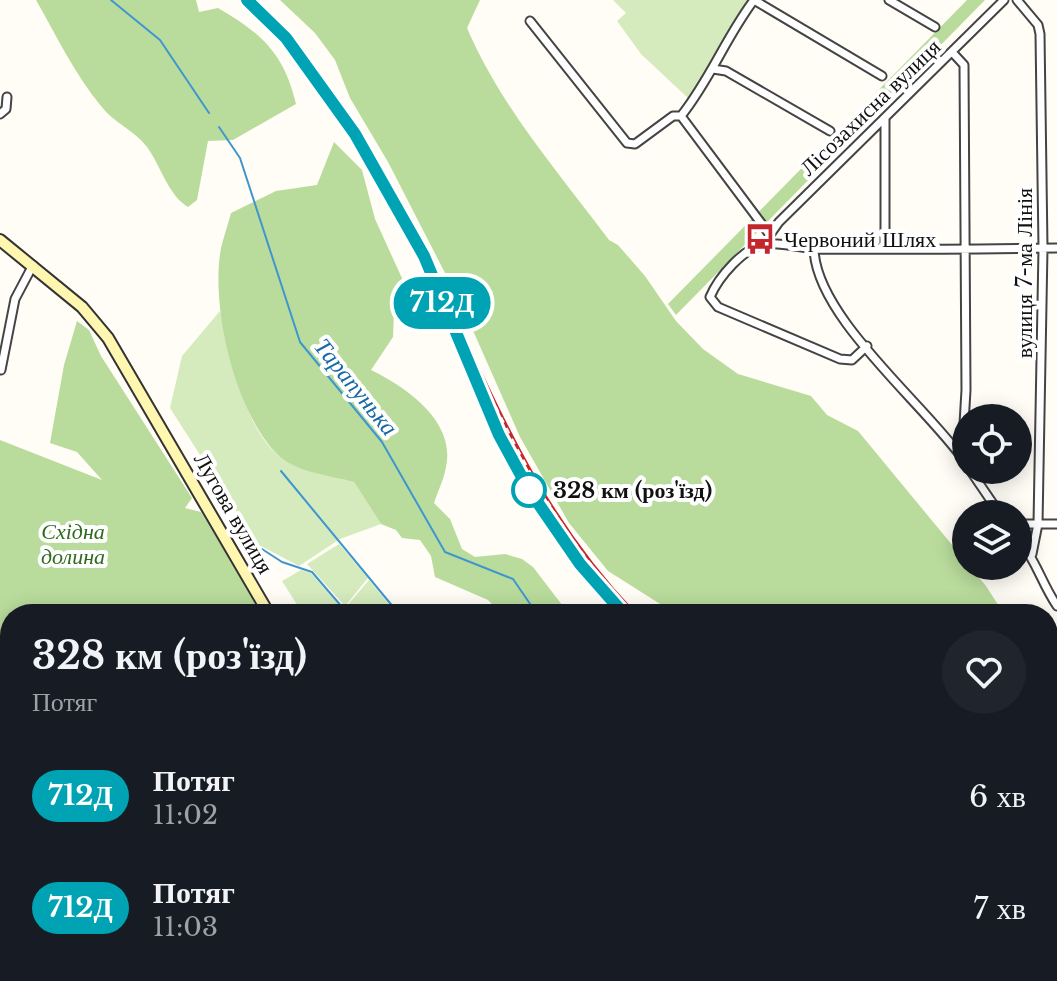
<!DOCTYPE html>
<html lang="uk">
<head>
<meta charset="utf-8">
<style>
	body { margin:0; font-family:"Libre Baskerville",serif; background:#20242c; color:#f1f3f6; height:100vh; display:flex; flex-direction:column; font-size:30px; white-space:nowrap }
	* { box-sizing:border-box; margin:0 }
	p { font-size:26px; color:#9ea1a6 }
	.icon { flex:none; width:44px; height:44px; fill:none; stroke:currentColor; stroke-width:2; stroke-linecap:round; stroke-linejoin:round }
	.map { position:relative; flex:1; overflow:hidden }
	.panel { position:absolute; left:0px; top:604px; width:1058px; height:378px; display:flex; flex-direction:column; background:#171b24; border-radius:32px 32px 0 0; box-shadow:0 4px 20px #0003 }
	.panel>* { flex:none }
	.badge { padding:0 16px; border-radius:26px; font-size:28px; line-height:52px }
	.tools { position:absolute; left:952px; top:404px; display:grid; gap:16px }
	.tools a { display:grid; place-items:center; width:80px; height:80px; border-radius:50%; background:#171b24; box-shadow:0 4px 20px #0003; font-size:40px }
	.map>.badge { position:absolute; translate:-50% -50%; box-shadow:0 0 0 4px #fff }
	.round { display:grid; place-items:center; flex:none; width:84px; height:84px; border-radius:42px; background:#20242c }
	.summary { display:flex; align-items:center; justify-content:space-between; height:136px; padding:0 32px }
	h1 { font-size:38px; font-weight:700; line-height:60px }
	ul { padding:0; list-style:none }
	li { display:flex; align-items:center; gap:24px; height:112px; padding:0 32px }
	li div { flex:1 }
	li b { display:block; font-size:30px }
	li em { font-style:normal }
	li .badge { min-width:88px; font-weight:700; text-align:center }
	.map>svg:first-child { display:block }
	.farmland { fill:#f6f3d4 }
	.green { fill:#d5ebbd }
	.forest { fill:#b9dc9c }
	.lines { fill:none; stroke-linecap:round; stroke-linejoin:round }
	.stream { stroke:#3f96cf; stroke-width:2 }
	.street-casing { stroke:#444; stroke-width:11 }
	.secondary-casing { stroke:#333; stroke-width:14 }
	.street { stroke:#fff; stroke-width:7 }
	.secondary { stroke:#fff6b0; stroke-width:10 }
	.rail-casing { stroke:#c4262e; stroke-width:5 }
	.rail { stroke:#fff; stroke-width:2; stroke-dasharray:6; stroke-linecap:butt }
	.line-casing { stroke:#fff; stroke-width:18 }
	.line { stroke:#00a3b4; stroke-width:12 }
	.stop-dot { fill:#fff; stroke:#00a3b4; stroke-width:4 }
	.labels { text-anchor:middle; stroke-width:8; stroke-linejoin:round; paint-order:stroke }
	.street-label { font-size:22px; fill:#111; stroke:#fff }
	.poi-label { font-size:22px; fill:#111; stroke:#fff; text-anchor:start }
	.stop-label { font-size:22px; font-weight:bold; fill:#111; stroke:#fff; text-anchor:start }
	.park-label { font-size:22px; font-style:italic; fill:#2f6b1f; stroke:#fff }
	.water-label { font-size:24px; font-style:italic; fill:#1768a6; stroke:#fff }
</style>
</head>
<body>
<div class="map">
<svg width="1057" height="981" viewBox="0 0 1057 981">
	<rect width="100%" height="100%" fill="#fffdf5"/>
	<path class="farmland" d="M10,824V972H78L75,981H0V826Z
		M101,972H544L533,981H98Z"/>
	<path class="green" d="M613,0H750C727,32 713,69 689,99L641,54L617,21L626,13Z
		M220,311C231,357 245,443 293,465C312,473 334,477 354,482L381,524L340,539L299,566L257,544L170,408L182,356Z
		M339,544L368,578L345,606L307,564Z
		M301,570L311,573L343,610L335,614H303L282,581Z
		M369,580L397,614H351L346,607Z"/>
	<path class="forest" d="M36,0H196L199,12L218,8C261,33 284,53 296,104L233,140L208,141L197,200L188,207C168,195 161,166 147,147C134,130 114,123 101,106C75,75 56,35 36,0Z
		M280,0H480L467,28C501,107 558,172 609,240L618,245L645,276L676,321L703,349L738,374L811,396L827,415L858,431L986,586L1004,614H676L608,571L569,523L520,437L463,308L388,162L350,98L335,60L315,33Z
		M967,0H985L676,315L668,304Z
		M334,142L362,170L375,219L406,287L394,311L393,337L371,370C406,387 456,421 446,467C444,479 438,491 434,503L450,519L462,549L475,557L505,554L522,559L533,567L569,614H501L488,600L435,577L431,556L420,540L402,538L396,530L381,524L354,482C331,476 296,472 279,456C235,414 210,306 221,248C224,236 228,224 231,213L276,191L317,185Z
		M77,321L89,330L101,356L192,498L185,508L201,512L263,614H10V824L0,826V440L102,480L77,452L50,443L64,365Z
		M1048,671L1057,681V816L1048,815Z"/>
	<g class="lines">
		<path class="stream" d="M111,0L160,40L209,113
			M219,127L240,158L300,342L382,442L445,552L513,579L537,614
			M281,471L399,614
			M262,549L282,562L312,572L348,614
			M0,677L10,679
			M1048,906L1057,907
			M548,981L551,972"/>
		<defs>
			<path id="street" d="M754,0L882,76
				M889,0L935,27
				M1017,0L1038,25L1040,34L1043,248L1038,524L1032,554
				M530,21L627,143L635,144L673,116H681L770,235
				M952,52L964,65L966,390L962,458
				M713,69L726,71L830,131
				M0,114L6,109L7,97
				M681,116C710,80 726,37 754,0
				M769,236L779,222L1004,0
				M885,247V118
				M814,249C816,318 927,406 966,463
				M867,346L852,360L840,359L718,307L710,297C718,278 744,246 767,244C782,242 800,248 816,249C896,250 977,249 1057,248
				M1,370L15,299L33,265
				M970,470L1000,514
				M1018,524H1057
				M1018,538C1035,558 1042,584 1057,606
				M1048,950L1057,953"/>
			<path id="secondary" d="M0,240L82,307L108,338L269,614
				M741,972L763,981"/>
		</defs>
		<use href="#street" class="street-casing"/>
		<use href="#secondary" class="secondary-casing"/>
		<use href="#street" class="street"/>
		<use href="#secondary" class="secondary"/>
		<defs>
			<path id="rail" d="M246,0C322,72 378,166 425,259C491,390 530,505 634,614
				M1048,850L1057,851"/>
		</defs>
		<use href="#rail" class="rail-casing"/>
		<use href="#rail" class="rail"/>
	</g>
	<g class="lines">
		<defs>
			<path id="line" d="M247,0L286,38L355,134L424,256L499,435L529,490L580,564L624,614"/>
		</defs>
		<use href="#line" class="line-casing"/>
		<use href="#line" class="line"/>
	</g>
	<defs>
		<symbol id="bus-bare" viewBox="-9 -9 18 18"><path d="M-5-6H5V4H4V6H2V4H-2V6H-4V4H-5ZM-3.5-4V0h7V-4ZM-3.5 1.2v1.5H-2V1.2ZM2 1.2v1.5H3.5V1.2Z" fill="#c4262e" stroke="#fff" stroke-width="2.5" paint-order="stroke"/></symbol>
	</defs>
	<g fill-rule="evenodd">
		<use href="#bus-bare" x="738" y="217" width="44" height="44"/>
	</g>
	<circle class="stop-dot" cx="529" cy="490" r="16"/>
	<g class="labels">
		<g class="street-label">
			<text transform="translate(870 107) rotate(-44)" y="8">Лісозахисна вулиця</text>
			<text transform="translate(1024 273) rotate(-90)" y="8">вулиця 7-ма Лінія</text>
			<text transform="translate(234 513) rotate(60)" y="8">Лугова вулиця</text>
		</g>
		<g class="poi-label">
			<text x="784" y="247">Червоний Шлях</text>
		</g>
		<g class="stop-label">
			<text x="553" y="498">328 км (роз'їзд)</text>
		</g>
		<g class="park-label">
			<text x="73" y="539">Східна<tspan x="73" dy="25">долина</tspan></text>
		</g>
		<g class="water-label">
			<text transform="translate(356 387) rotate(51)" y="8">Тарапунька</text>
		</g>
	</g>
</svg>
<div class="tools">
<a><svg class="icon" aria-label="locate" viewBox="0 0 24 24"><circle cx="12" cy="12" r="6"/><path d="M12 2v4M12 18v4M2 12h4M18 12h4"/></svg></a>
<a><svg class="icon" aria-label="layers" viewBox="0 0 24 24"><path d="M12 4l9 5-9 5-9-5zM3 14l9 5 9-5"/></svg></a>
</div>
<b class="badge" style="left:442px;top:303px;background:#00a3b4;color:#fff">712Д</b>
<section class="panel">
<div class="summary"><div><h1>328 км (роз'їзд)</h1><p>Потяг</p></div><a class="round"><svg class="icon" aria-label="heart" viewBox="0 0 24 24"><path d="M12 20l-8-8c-3-5 5-10 8-4 3-6 11-1 8 4z"/></svg></a></div>
<ul>
<li><span class="badge" style="background:#00a3b4;color:#fff">712Д</span><div><b>Потяг</b><p>11:02</p></div><em>6 хв</em></li>
<li><span class="badge" style="background:#00a3b4;color:#fff">712Д</span><div><b>Потяг</b><p>11:03</p></div><em>7 хв</em></li>
</ul>
</section>
</div>
</body>
</html>
